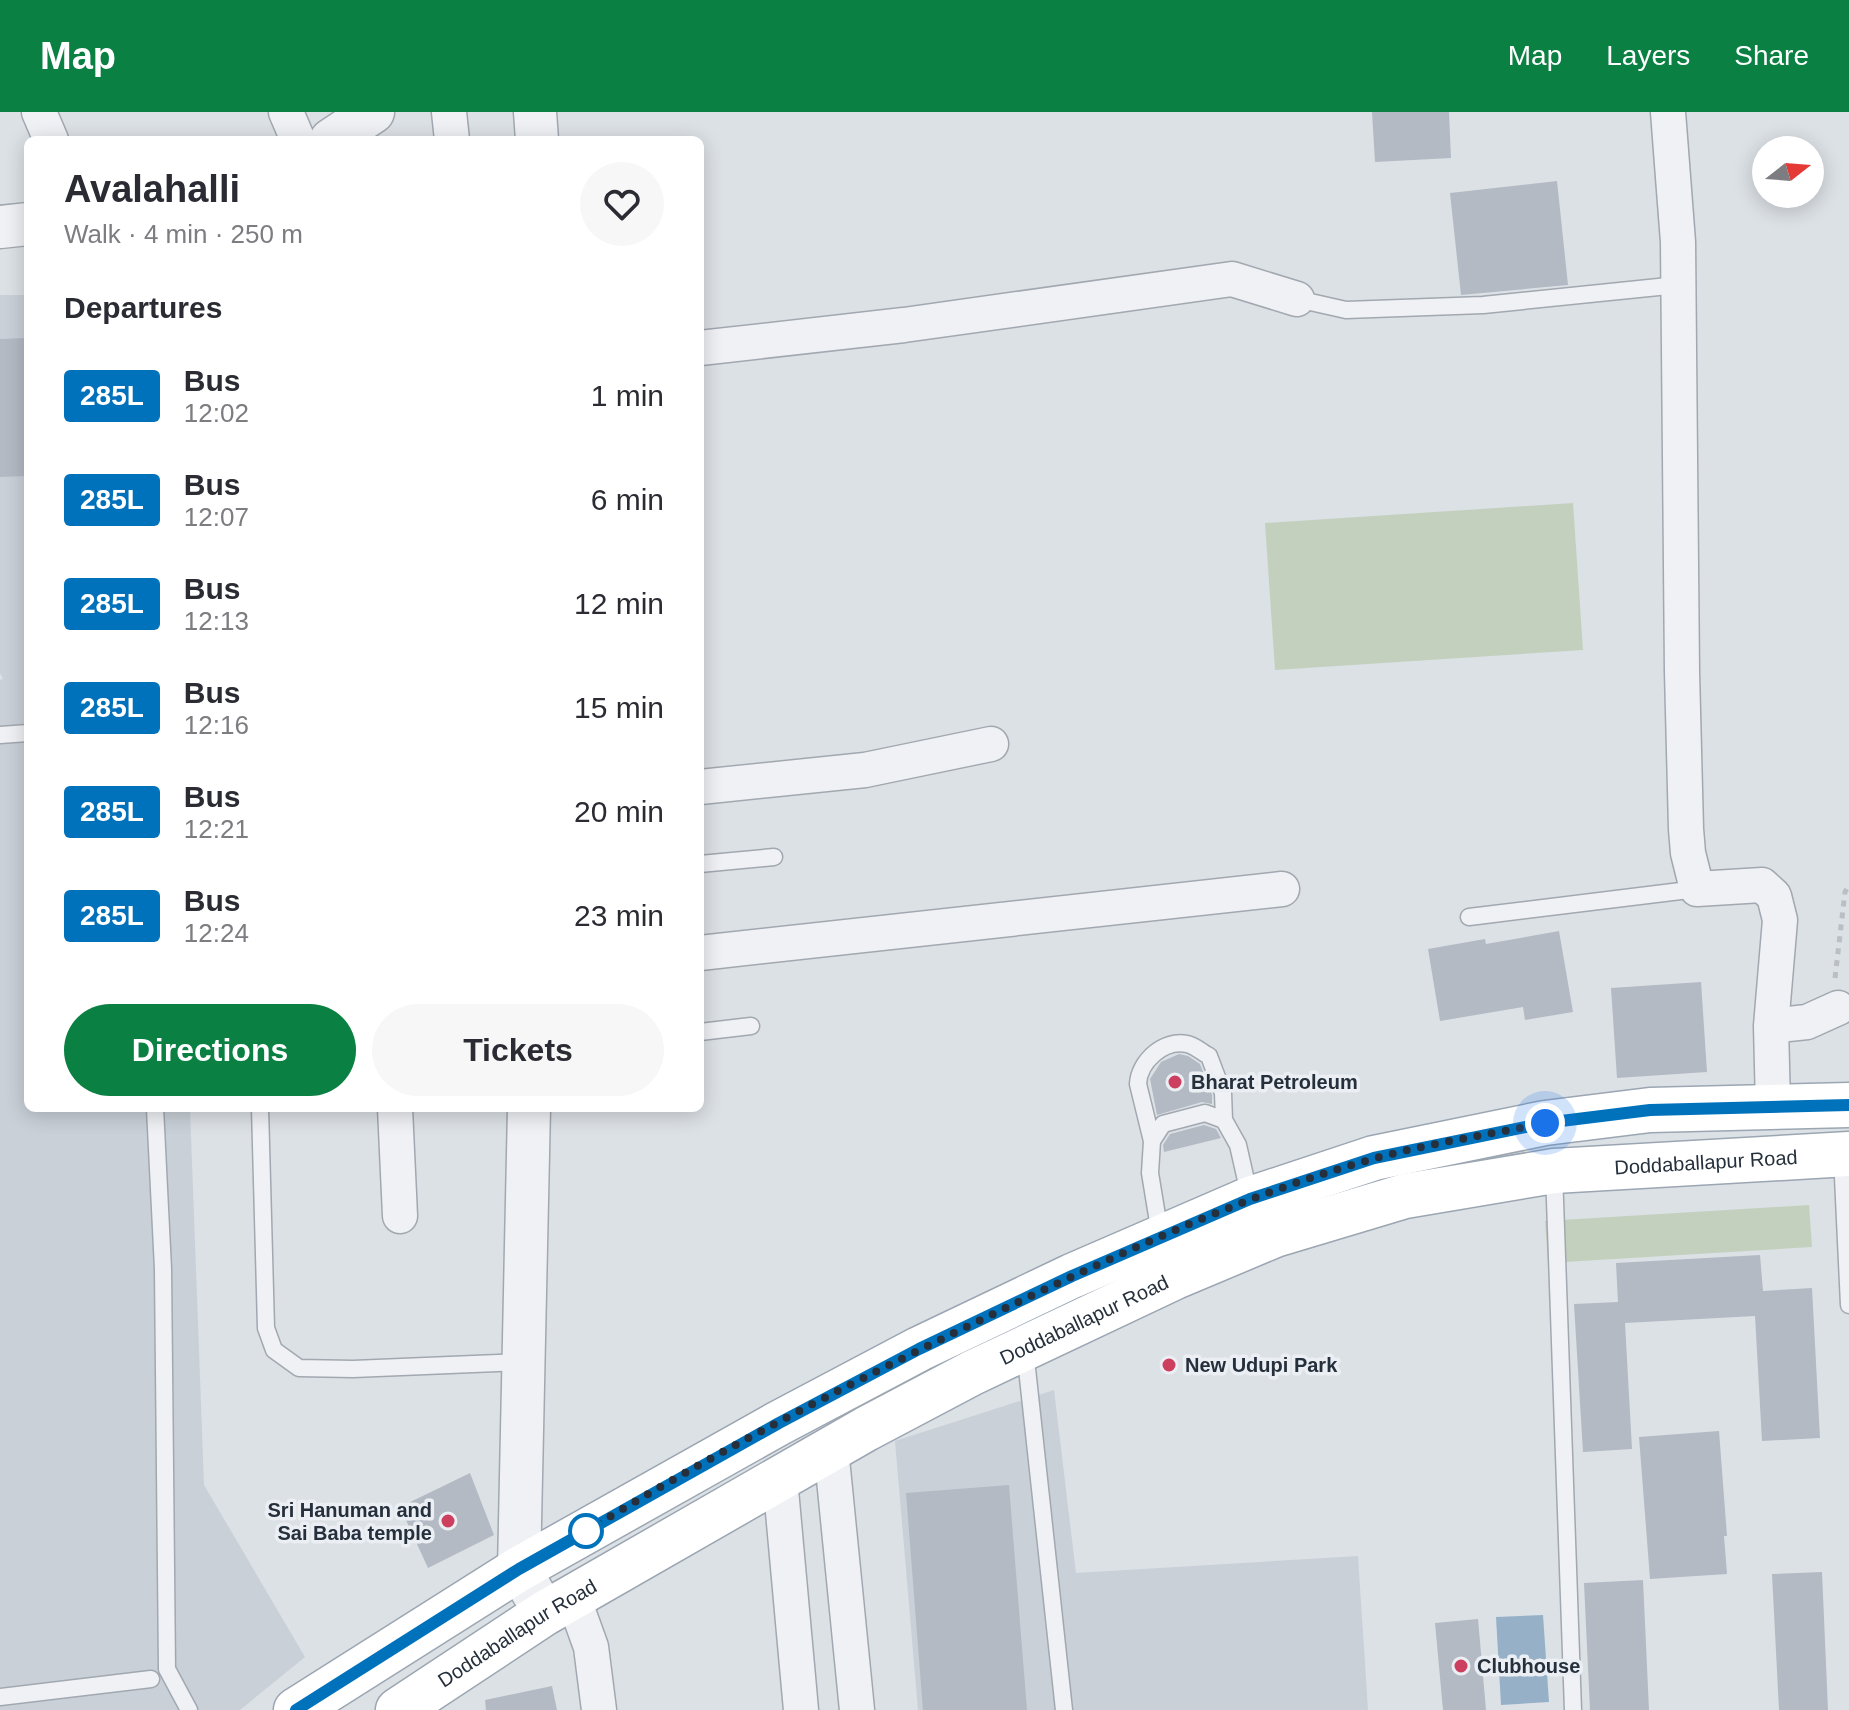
<!DOCTYPE html>
<html lang="en">
<head>
<meta charset="utf-8">
<style>
	body { margin:0; font-family:Arial,sans-serif; background:#f7f7f7; color:#2b2b33; height:100vh; display:flex; flex-direction:column; font-size:30px; white-space:nowrap }
	* { box-sizing:border-box; margin:0 }
	p { font-size:26px; color:#7c7c81 }
	.icon { flex:none; width:44px; height:44px; fill:none; stroke:currentColor; stroke-width:2; stroke-linecap:round; stroke-linejoin:round }
	.map { position:relative; flex:1; overflow:hidden }
	.sheet { position:absolute; left:24px; top:24px; width:680px; height:976px; display:flex; flex-direction:column; background:#fff; border-radius:12px; box-shadow:0 4px 20px #0003 }
	.sheet>* { flex:none }
	.badge { padding:0 16px; border-radius:6px; font-size:28px; line-height:52px }
	.needle { width:52px; rotate:73deg }
	.buttons { position:absolute; left:1752px; top:24px; display:grid; gap:16px }
	.buttons a { display:grid; place-items:center; width:72px; height:72px; border-radius:50%; background:#fff; box-shadow:0 4px 20px #0003; font-size:40px }
	.you { position:absolute; width:40px; height:40px; margin:-20px; border:6px solid #fff; border-radius:50%; background:#1a73e8; box-shadow:0 0 0 12px #1a73e833 }
	.map>.badge { position:absolute; translate:-50% -50%; box-shadow:0 0 0 4px #fff }
	h2 { padding:0 40px; font-size:30px; line-height:72px }
	.round { display:grid; place-items:center; flex:none; width:84px; height:84px; border-radius:42px; background:#f7f7f7 }
	.summary { display:flex; align-items:center; justify-content:space-between; height:136px; padding:0 40px }
	h1 { font-size:38px; font-weight:800; line-height:60px }
	.primary-button { display:flex; gap:16px; margin-top:auto; padding:16px 40px }
	.primary-button a { flex:1; height:92px; border-radius:48px; background:#0b8043; color:#fff; font-size:32px; font-weight:800; line-height:92px; text-align:center }
	.primary-button a+a { background:#f7f7f7; color:#2b2b33 }
	ul { padding:0; list-style:none }
	li { display:flex; align-items:center; gap:24px; height:104px; padding:0 40px }
	li div { flex:1 }
	li b { display:block; font-size:30px }
	li em { font-style:normal }
	li .badge { min-width:88px; font-weight:700; text-align:center }
	header { display:flex; align-items:center; gap:48px; box-sizing:border-box; height:112px; padding:0 40px; background:#0b8043; color:#fff }
	header strong { font-size:38px }
	nav { display:flex; gap:44px; margin-inline-start:auto; font-size:28px }
	.map>svg:first-child { display:block }
	.built { fill:#cad0d8 }
	.green { fill:#c3d0bd }
	.water { fill:#96b1c7 }
	.building { fill:#b3bac3 }
	.lines { fill:none; stroke-linecap:round; stroke-linejoin:round }
	.service-casing { stroke:#a2a8b0; stroke-width:19 }
	.minor-casing { stroke:#a2a8b0; stroke-width:37 }
	.tertiary-casing { stroke:#a2a8b0; stroke-width:45 }
	.primary-casing { stroke:#9ba6b2; stroke-width:47 }
	.path { stroke:#bbbfc5; stroke-width:5; stroke-dasharray:6 6; stroke-linecap:butt }
	.service { stroke:#eff1f5; stroke-width:16 }
	.minor { stroke:#eff1f5; stroke-width:34 }
	.tertiary { stroke:#eff1f5; stroke-width:42 }
	.primary { stroke:#fff; stroke-width:44 }
	.line-casing { stroke:#fff; stroke-width:18 }
	.line { stroke:#0072bc; stroke-width:12 }
	.walk { stroke:#26303c; stroke-width:8; stroke-dasharray:0 14.4 }
	.poi-dot { fill:#cd3f5e; stroke:#ebeff4; stroke-width:3 }
	.stop-dot { fill:#fff; stroke:#0072bc; stroke-width:4 }
	.labels { text-anchor:middle; stroke-width:7; stroke-linejoin:round; paint-order:stroke }
	.poi-label { font-size:20px; font-weight:bold; fill:#26303c; stroke:#ebeff4; text-anchor:start }
	.street-label { font-size:20px; fill:#26303c; stroke:#ebeff4 }
</style>
</head>
<body>
<header>
<strong>Map</strong>
<nav><a>Map</a><a>Layers</a><a>Share</a></nav>
</header>
<div class="map">
<svg width="1849" height="1598" viewBox="0 0 1849 1598">
	<rect width="100%" height="100%" fill="#dce1e6"/>
	<path class="built" d="M0,183H28V996H190L204,1373L305,1545L240,1598H0V568L3,567L0,561Z
		M1054,1278L1076,1461L1358,1444L1368,1598H918L895,1329Z"/>
	<path class="green" d="M1573,391L1583,538L1275,558L1265,411Z
		M1809,1093L1812,1135L1548,1151L1545,1109Z"/>
	<path class="water" d="M1543,1503L1549,1590L1501,1593L1496,1505Z"/>
	<path class="building" d="M1372,0H1449L1451,46L1375,50Z
		M1557,69L1568,173L1461,183L1450,81Z
		M28,226V364L0,365V227Z
		M1559,819L1573,900L1525,908L1523,895L1440,909L1428,837L1485,827L1486,832Z
		M1701,870L1707,960L1617,966L1611,876Z
		M1179,942L1188,944L1200,952L1212,983V992L1202,990L1157,1003L1150,967L1161,950Z
		M1204,1013L1216,1017L1221,1026L1164,1040L1163,1033L1170,1022Z
		M1760,1143L1763,1179L1812,1176L1820,1326L1762,1329L1755,1204L1625,1211L1632,1337L1583,1340L1574,1192L1618,1190L1616,1151Z
		M1719,1319L1727,1424H1724L1727,1462L1650,1467L1639,1325Z
		M470,1361L494,1423L428,1456L400,1395Z
		M1009,1373L1027,1598H923L906,1381Z
		M1822,1460L1828,1598H1779L1772,1462Z
		M1643,1468L1649,1598H1590L1584,1471Z
		M1478,1507L1486,1598H1443L1435,1511Z
		M552,1574L557,1598H486L485,1588Z"/>
	<g class="lines">
		<defs>
			<path id="service" d="M1297,187L1346,198L1483,193L1678,173
				M0,623L28,621
				M700,752L774,745
				M1469,805L1697,777
				M700,920L751,914
				M155,996L163,1157L167,1557L189,1598
				M260,996L266,1216L274,1238L299,1256L353,1257L523,1250
				M1152,1029L1138,972C1139,950 1163,927 1187,932C1194,933 1203,941 1209,944L1223,981L1224,1008
				M1842,1044L1849,1193
				M1554,1060L1573,1598
				M1160,1122L1150,1061L1152,1029L1163,1012L1205,1001L1224,1008L1238,1033L1250,1086
				M1025,1238L1064,1598
				M0,1585L151,1567"/>
			<path id="minor" d="M39,0L51,28
				M286,0L298,28
				M449,0L452,28
				M1668,0L1678,130L1682,560L1686,717L1688,741L1697,777L1762,773L1774,784L1780,808L1771,914L1773,994
				M700,236L904,213L1232,167L1297,187
				M700,675L865,658L991,632
				M700,841L1282,777
				M1771,914L1807,910L1838,896
				M395,996L400,1104
				M831,1337L857,1598
				M780,1367L801,1598
				M573,1485L591,1535L599,1598"/>
			<path id="tertiary" d="M535,0L537,28
				M331,28L373,0
				M0,115L28,112
				M529,996L519,1457L545,1501"/>
			<g id="primary">
				<path d="M296,1598L519,1457L779,1311L919,1237L1072,1164L1250,1087L1374,1046L1545,1011L1650,998L1849,993"/>
				<path id="s1" d="M398,1598L545,1501L866,1317L972,1261L1175,1165L1275,1123L1405,1084L1554,1059L1849,1042"/>
			</g>
		</defs>
		<use href="#service" class="service-casing"/>
		<use href="#minor" class="minor-casing"/>
		<use href="#tertiary" class="tertiary-casing"/>
		<use href="#primary" class="primary-casing"/>
		<path class="path" d="M1835,866L1845,780L1849,773"/>
		<use href="#service" class="service"/>
		<use href="#minor" class="minor"/>
		<use href="#tertiary" class="tertiary"/>
		<use href="#primary" class="primary"/>
	</g>
	<g class="lines">
		<defs>
			<path id="line" d="M296,1598L519,1457L779,1311L919,1237L1072,1164L1250,1087L1374,1046L1545,1011L1650,998L1849,993"/>
		</defs>
		<use href="#line" class="line-casing"/>
		<use href="#line" class="line"/>
		<path class="walk" d="M586,1419C722,1336 870,1261 1014,1192C1130,1137 1249,1081 1373,1047C1429,1031 1488,1023 1545,1011"/>
	</g>
	<g class="poi-dot">
		<circle cx="1175" cy="970" r="8"/>
		<circle cx="1169" cy="1253" r="8"/>
		<circle cx="448" cy="1409" r="8"/>
		<circle cx="1461" cy="1554" r="8"/>
	</g>
	<circle class="stop-dot" cx="586" cy="1419" r="16"/>
	<g class="labels">
		<g class="poi-label">
			<text x="1191" y="977">Bharat Petroleum</text>
			<text x="1185" y="1260">New Udupi Park</text>
			<text x="432" y="1405" text-anchor="end">Sri Hanuman and<tspan x="432" dy="23">Sai Baba temple</tspan></text>
			<text x="1477" y="1561">Clubhouse</text>
		</g>
		<g class="street-label">
			<text dy="7" stroke="none"><textPath href="#s1" startOffset="1438">Doddaballapur Road</textPath></text>
			<text dy="7" stroke="none"><textPath href="#s1" startOffset="790">Doddaballapur Road</textPath></text>
			<text dy="7" stroke="none"><textPath href="#s1" startOffset="142">Doddaballapur Road</textPath></text>
		</g>
	</g>
</svg>
<div class="buttons">
<a><svg class="needle" viewBox="-14 -14 28 28"><path d="M0-13l5 13h-10z" fill="#e53935"/><path d="M0 13l5-13h-10z" fill="#7c7c81"/></svg></a>
</div>
<div class="you" style="left:1545px;top:1011px"></div>
<section class="sheet">
<div class="summary"><div><h1>Avalahalli</h1><p>Walk · 4 min · 250 m</p></div><a class="round"><svg class="icon" aria-label="heart" viewBox="0 0 24 24"><path d="M12 20l-8-8c-3-5 5-10 8-4 3-6 11-1 8 4z"/></svg></a></div>
<h2>Departures</h2>
<ul>
<li><span class="badge" style="background:#0072bc;color:#fff">285L</span><div><b>Bus</b><p>12:02</p></div><em>1 min</em></li>
<li><span class="badge" style="background:#0072bc;color:#fff">285L</span><div><b>Bus</b><p>12:07</p></div><em>6 min</em></li>
<li><span class="badge" style="background:#0072bc;color:#fff">285L</span><div><b>Bus</b><p>12:13</p></div><em>12 min</em></li>
<li><span class="badge" style="background:#0072bc;color:#fff">285L</span><div><b>Bus</b><p>12:16</p></div><em>15 min</em></li>
<li><span class="badge" style="background:#0072bc;color:#fff">285L</span><div><b>Bus</b><p>12:21</p></div><em>20 min</em></li>
<li><span class="badge" style="background:#0072bc;color:#fff">285L</span><div><b>Bus</b><p>12:24</p></div><em>23 min</em></li>
</ul>
<div class="primary-button"><a>Directions</a><a>Tickets</a></div>
</section>
</div>
</body>
</html>
